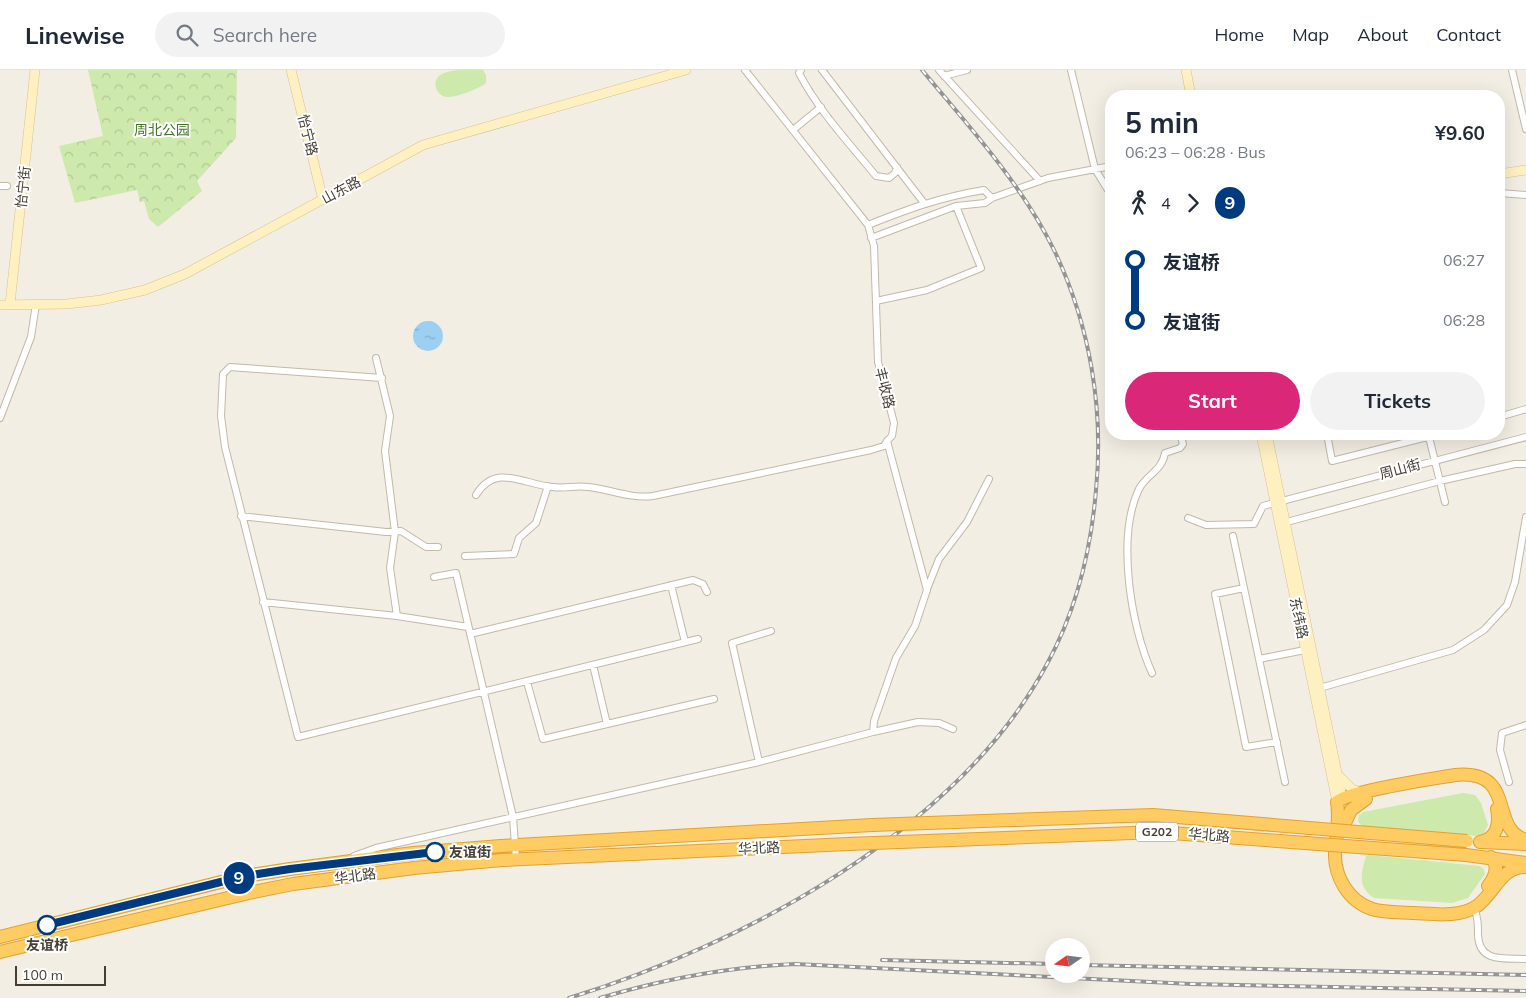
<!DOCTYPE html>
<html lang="en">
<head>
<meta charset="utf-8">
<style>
	body { margin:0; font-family:Mulish,"Noto Sans SC",sans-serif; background:#f2f2f3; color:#1f2937; height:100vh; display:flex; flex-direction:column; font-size:19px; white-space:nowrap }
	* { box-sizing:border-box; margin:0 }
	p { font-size:16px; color:#747a83 }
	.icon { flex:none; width:28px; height:28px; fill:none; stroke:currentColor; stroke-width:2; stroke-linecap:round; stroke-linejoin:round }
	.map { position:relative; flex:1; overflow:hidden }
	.panel { position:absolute; left:1105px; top:20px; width:400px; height:350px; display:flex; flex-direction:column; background:#fff; border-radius:20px; box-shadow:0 5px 20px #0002 }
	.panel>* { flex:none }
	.badge { padding:0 10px; border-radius:16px; font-size:18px; line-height:32px }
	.needle { width:32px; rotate:256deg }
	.fabs { position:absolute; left:1045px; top:868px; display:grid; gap:10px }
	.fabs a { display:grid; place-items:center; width:45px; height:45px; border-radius:50%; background:#fff; box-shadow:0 5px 20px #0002; font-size:25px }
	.scale { position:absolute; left:15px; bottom:12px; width:91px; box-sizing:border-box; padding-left:5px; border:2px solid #453e34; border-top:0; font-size:14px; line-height:18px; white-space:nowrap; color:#453e34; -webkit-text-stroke:4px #fff; paint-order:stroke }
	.map>.badge { position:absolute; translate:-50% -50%; box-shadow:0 0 0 2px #fff }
	.legs { display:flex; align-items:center; gap:8px; height:55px; padding:0 20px; font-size:16px }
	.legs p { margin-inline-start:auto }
	.overview { display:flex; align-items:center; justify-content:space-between; height:85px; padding:0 20px }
	h1 { font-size:28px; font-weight:700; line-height:38px }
	.action { display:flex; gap:10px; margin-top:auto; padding:10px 20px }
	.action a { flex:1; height:58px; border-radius:30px; background:#db2777; color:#fff; font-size:20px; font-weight:700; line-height:58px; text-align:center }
	.action a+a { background:#f2f2f3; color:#1f2937 }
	ul { padding:0 20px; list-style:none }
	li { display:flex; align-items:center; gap:18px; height:60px; font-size:19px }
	li i { display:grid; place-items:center; width:8px; height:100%; margin:0 6px; background:currentColor }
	li i::after { content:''; width:12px; height:12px; margin:-6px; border:4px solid; border-radius:50%; background:#fff }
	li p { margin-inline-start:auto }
	li:first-child i { background:linear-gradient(#0000 50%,currentColor 0) }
	li:last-child i { background:linear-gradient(currentColor 50%,#0000 0) }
	header { display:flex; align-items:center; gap:30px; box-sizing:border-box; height:70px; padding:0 25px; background:#fff; border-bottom:1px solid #e0e1e3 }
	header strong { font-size:24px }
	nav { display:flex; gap:28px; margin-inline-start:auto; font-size:18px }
	.search { width:350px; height:45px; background:#f2f2f3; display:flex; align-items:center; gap:12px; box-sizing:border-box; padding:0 18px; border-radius:28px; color:#747a83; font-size:19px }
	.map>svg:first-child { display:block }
	.green { fill:#cde9ab }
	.park { fill:url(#park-crowns) }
	.water { fill:url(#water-ripples) }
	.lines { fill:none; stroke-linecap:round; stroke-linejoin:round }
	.street-casing { stroke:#c1b9a9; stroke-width:8 }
	.secondary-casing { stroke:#d5c392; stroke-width:10 }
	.highway-casing { stroke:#e3a12e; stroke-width:14 }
	.street { stroke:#fff; stroke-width:6 }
	.secondary { stroke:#fff0c2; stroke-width:9 }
	.highway { stroke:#ffcc63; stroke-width:12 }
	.rail-casing { stroke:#949494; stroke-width:4 }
	.rail { stroke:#fff; stroke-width:2; stroke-dasharray:5.5; stroke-linecap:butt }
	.highway-bridge-casing { stroke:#e3a12e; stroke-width:14; stroke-linecap:butt }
	.highway-bridge { stroke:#ffcc63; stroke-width:12 }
	.line-1-casing { stroke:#fff; stroke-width:11 }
	.line-1 { stroke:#003b80; stroke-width:8 }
	.stop-1-dot { fill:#fff; stroke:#003b80; stroke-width:2.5 }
	.labels { text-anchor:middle; stroke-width:4; stroke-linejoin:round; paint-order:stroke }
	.shield { fill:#fff; stroke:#7d7871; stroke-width:1 }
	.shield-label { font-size:12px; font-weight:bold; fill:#453e34 }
	.park-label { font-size:14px; fill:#447825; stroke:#fff }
	.street-label { font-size:14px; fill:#453e34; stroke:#fff }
	.stop-label { font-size:14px; font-weight:bold; fill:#453e34; stroke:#fff; text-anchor:start }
</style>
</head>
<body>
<header>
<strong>Linewise</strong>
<div class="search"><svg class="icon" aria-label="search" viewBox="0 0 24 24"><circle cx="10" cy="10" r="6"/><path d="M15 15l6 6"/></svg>Search here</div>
<nav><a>Home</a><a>Map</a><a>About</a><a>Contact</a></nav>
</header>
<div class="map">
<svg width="1526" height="928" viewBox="0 0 1526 928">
	<defs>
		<pattern id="park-crowns" width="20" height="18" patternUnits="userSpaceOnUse" patternTransform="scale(1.25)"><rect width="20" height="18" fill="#cde9ab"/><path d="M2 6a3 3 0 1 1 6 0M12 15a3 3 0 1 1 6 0" fill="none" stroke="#b1c994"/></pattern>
		<pattern id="water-ripples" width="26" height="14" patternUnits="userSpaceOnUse" patternTransform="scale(1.25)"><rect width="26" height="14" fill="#9dcff2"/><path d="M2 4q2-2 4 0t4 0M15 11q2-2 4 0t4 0" fill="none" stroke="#82a9c5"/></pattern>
	</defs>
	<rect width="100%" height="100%" fill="#f3eee4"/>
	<path class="green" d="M458,0H483L486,5V13C479,19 455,28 446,27C436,25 432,12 439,6C443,2 452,1 458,0Z
		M1463,723L1475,725L1481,733L1488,755L1484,763L1478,766L1365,758L1358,752L1359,746L1363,742Z
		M1369,785L1480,796L1484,799L1485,804L1468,828L1452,833L1374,828C1357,817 1361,803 1366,786Z"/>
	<path class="park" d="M88,0H237L236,68L197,111L202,121L158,157L149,149L144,131L140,132L137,120L75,133L59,76L103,66Z"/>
	<path class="water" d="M413 266a15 15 0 1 1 30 0a15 15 0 1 1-30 0Z"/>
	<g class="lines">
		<defs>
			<path id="street" d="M745,0L868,155L874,176L878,292L894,353L892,366L887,371L927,520L915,556L896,588L874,651L873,662
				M801,0L799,3C818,40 849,73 876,106L889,108L895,103L897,97
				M822,0L924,133
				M939,0L1040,111
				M1071,0L1095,99L1111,125
				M1512,0L1526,59
				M944,6L967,0
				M793,60L821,37
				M0,116H7
				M1499,123L1526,125
				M992,128L1048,108L1111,96
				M868,155C908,139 941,127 984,120L992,128L985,133L956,136L871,168
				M876,231L927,220L981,198L956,136
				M376,288L390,346L385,381L395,462L390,498L397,546
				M382,308L230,297L223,304L221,346L225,377L298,667L698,569
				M1499,347L1526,339
				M0,348L31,267L36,234
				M1327,364L1332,391L1439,364
				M1429,367L1445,432
				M476,425C496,392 524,415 553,417C564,419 576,415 588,417C609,419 631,429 653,426L871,380L884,376L887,371
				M241,446L386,462L401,461L426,477H438
				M1188,448L1206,455L1254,454L1263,436L1526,367
				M1283,453L1440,411L1515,394H1526
				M1233,466L1285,712
				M465,486L514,484L519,468L536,453L548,416
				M434,507L456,503L513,747L516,789
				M671,515L685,572
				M1244,518L1215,524L1246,677L1277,672
				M927,519L939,489L967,452L989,409
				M263,532L397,546L468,557
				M470,564L693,510L703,514L707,522
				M1259,589L1310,579
				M593,595L607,654
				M1152,603C1131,557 1116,467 1139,419C1147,404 1162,401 1165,383L1180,378L1183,374L1180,364
				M527,612L543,669L714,629
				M1316,619L1453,580L1484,560L1507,535L1515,512L1526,447
				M759,692L732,573L771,561
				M1509,712L1500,680L1502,663L1526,655
				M354,786L376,778L759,692L873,662L918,652L939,653L953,659
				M1474,838C1478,847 1478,855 1478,865C1479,893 1504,888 1526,889"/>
			<path id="secondary" d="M291,0L323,130
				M1186,0L1191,26
				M1499,104L1526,100
				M10,234L35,0
				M0,235L67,234L101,230L145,220L185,204L423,75L686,0
				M1261,364L1337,732
				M1267,364L1342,727
				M1338,705L1352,719L1363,723"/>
			<path id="highway" d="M1337,732C1340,749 1336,765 1335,782C1334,806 1348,831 1372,839C1385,843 1400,842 1414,843C1434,844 1459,848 1477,836C1495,823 1501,796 1526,797
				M1337,732C1349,721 1433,709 1455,705C1518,699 1488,759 1526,770
				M1345,753L1351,740L1366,729
				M1480,772C1497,769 1500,754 1497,739
				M1481,772L1526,774
				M1466,785L1526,793
				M1488,816C1495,807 1500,796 1491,787
				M0,867L245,806L290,799L413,783L501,776L872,755
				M0,882L249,823L293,814L414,798L502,790L848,774"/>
		</defs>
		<use href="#street" class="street-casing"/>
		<use href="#secondary" class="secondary-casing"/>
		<use href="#highway" class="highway-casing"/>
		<use href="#street" class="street"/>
		<use href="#secondary" class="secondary"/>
		<use href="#highway" class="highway"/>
		<defs>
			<path id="rail" d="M882,890L1054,894
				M1081,895L1526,905
				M569,928C744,874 957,761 1047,594C1076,541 1091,480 1096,420C1104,339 1090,256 1055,182C1022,114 970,58 922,0
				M600,928C664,909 728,897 795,894L1191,914L1526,921"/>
		</defs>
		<use href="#rail" class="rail-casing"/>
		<use href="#rail" class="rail"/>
		<defs>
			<path id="highway-bridge" d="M872,755L1153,745L1467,771
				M848,774L1158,762L1466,785"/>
		</defs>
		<use href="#highway-bridge" class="highway-bridge-casing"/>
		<use href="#highway-bridge" class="highway-bridge"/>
	</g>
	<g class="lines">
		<defs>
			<path id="line-1" d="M47,855L245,806L290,799L435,782"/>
		</defs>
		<use href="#line-1" class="line-1-casing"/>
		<use href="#line-1" class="line-1"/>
	</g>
	<g class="stop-1-dot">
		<circle cx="435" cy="782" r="9"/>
		<circle cx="47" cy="855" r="9"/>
	</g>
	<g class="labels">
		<rect class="shield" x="1136" y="752.5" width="42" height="19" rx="4"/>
		<g class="shield-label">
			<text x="1157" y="766">G202</text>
		</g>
		<g class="park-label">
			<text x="162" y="65">周北公园</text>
		</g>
		<g class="street-label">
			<text transform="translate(308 65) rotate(76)" y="5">怡宁路</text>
			<text transform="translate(23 117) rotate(-84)" y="5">怡宁街</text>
			<text transform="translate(341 120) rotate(-28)" y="5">山东路</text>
			<text transform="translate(885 318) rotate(76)" y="5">丰收路</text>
			<text transform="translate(1400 399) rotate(-15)" y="5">周山街</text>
			<text transform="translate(1299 548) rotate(78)" y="5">东纬路</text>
			<text transform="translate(1209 765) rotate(5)" y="5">华北路</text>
			<text transform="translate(759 778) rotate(-3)" y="5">华北路</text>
			<text transform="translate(355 806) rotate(-8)" y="5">华北路</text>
		</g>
		<g class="stop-label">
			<text x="449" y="787">友谊街</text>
			<text x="47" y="880" text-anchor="middle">友谊桥</text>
		</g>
	</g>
</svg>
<div class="fabs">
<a><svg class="needle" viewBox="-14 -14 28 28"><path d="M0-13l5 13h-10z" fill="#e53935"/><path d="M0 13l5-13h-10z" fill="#747a83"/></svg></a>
</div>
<div class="scale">100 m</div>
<b class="badge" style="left:239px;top:808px;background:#003b80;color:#fff">9</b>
<section class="panel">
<div class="overview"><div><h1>5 min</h1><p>06:23 – 06:28 · Bus</p></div><b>¥9.60</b></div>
<div class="legs"><svg class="icon" aria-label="walk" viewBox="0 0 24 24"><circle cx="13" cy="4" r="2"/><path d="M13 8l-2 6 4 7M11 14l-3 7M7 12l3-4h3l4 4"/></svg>4<svg class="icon" aria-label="forward" viewBox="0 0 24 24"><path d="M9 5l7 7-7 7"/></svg><b class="badge" style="background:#003b80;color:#fff">9</b></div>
<ul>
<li><i style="color:#003b80"></i><b>友谊桥</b><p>06:27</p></li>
<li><i style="color:#003b80"></i><b>友谊街</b><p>06:28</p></li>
</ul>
<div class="action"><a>Start</a><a>Tickets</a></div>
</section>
</div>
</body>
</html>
